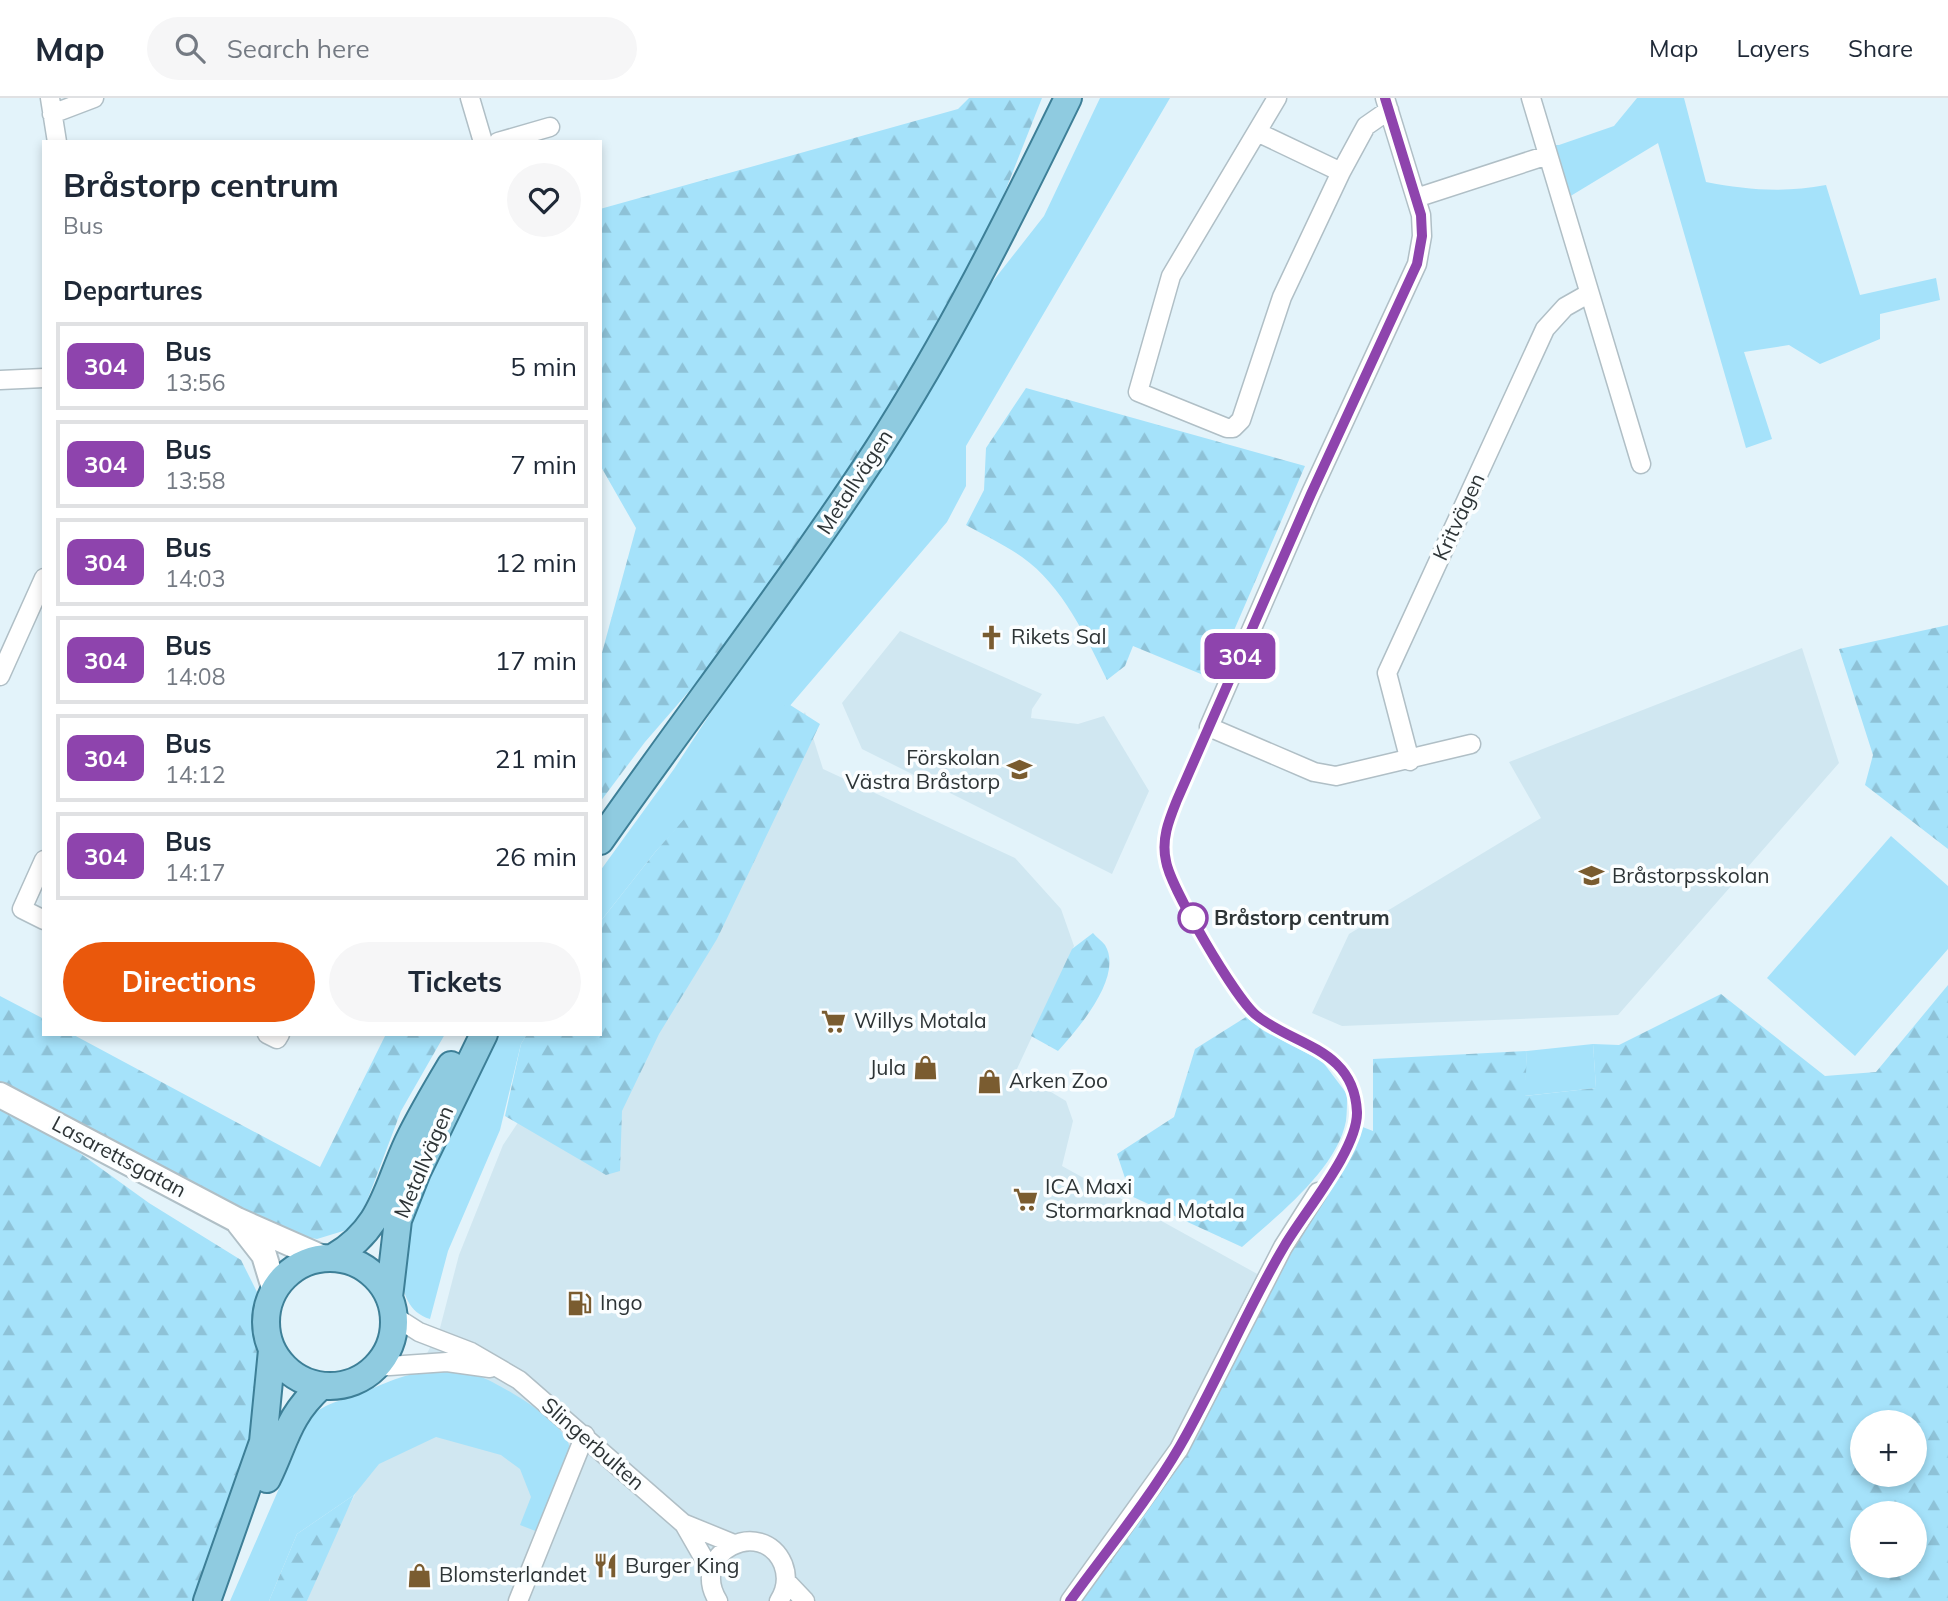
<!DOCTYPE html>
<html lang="en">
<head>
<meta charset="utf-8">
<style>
	body { margin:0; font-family:Mulish,sans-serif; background:#f6f6f7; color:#1f2937; height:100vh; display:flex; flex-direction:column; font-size:26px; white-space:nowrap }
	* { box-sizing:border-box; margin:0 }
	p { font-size:23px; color:#747a83 }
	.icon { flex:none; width:38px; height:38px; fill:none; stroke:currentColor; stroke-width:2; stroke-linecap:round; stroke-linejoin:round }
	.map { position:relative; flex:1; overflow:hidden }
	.drawer { position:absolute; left:42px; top:42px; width:560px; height:896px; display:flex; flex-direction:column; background:#fff; border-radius:0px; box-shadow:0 4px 10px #0003 }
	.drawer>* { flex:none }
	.badge { padding:0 14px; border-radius:10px; font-size:24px; line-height:46px }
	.controls { position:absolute; left:1850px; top:1312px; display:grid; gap:14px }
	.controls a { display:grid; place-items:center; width:77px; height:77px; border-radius:50%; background:#fff; box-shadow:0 4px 10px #0003; font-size:35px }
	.map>.badge { position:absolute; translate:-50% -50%; box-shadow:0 0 0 4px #fff }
	h2 { padding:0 21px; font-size:26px; line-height:63px }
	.round { display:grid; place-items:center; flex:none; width:74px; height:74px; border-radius:37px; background:#f6f6f7 }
	.headline { display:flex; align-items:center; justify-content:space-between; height:119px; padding:0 21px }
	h1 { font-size:33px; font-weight:700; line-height:52px }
	.action { display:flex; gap:14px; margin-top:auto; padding:14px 21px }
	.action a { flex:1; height:80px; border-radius:42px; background:#ea580c; color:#fff; font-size:28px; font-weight:700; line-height:80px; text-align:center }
	.action a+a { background:#f6f6f7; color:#1f2937 }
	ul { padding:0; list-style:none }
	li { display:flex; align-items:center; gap:21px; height:88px; margin:0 14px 10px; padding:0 7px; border:4px solid #e0e1e3; border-radius:0px }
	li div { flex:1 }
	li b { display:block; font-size:26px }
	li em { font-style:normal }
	li .badge { min-width:77px; font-weight:700; text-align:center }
	header { display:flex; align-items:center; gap:42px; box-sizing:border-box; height:98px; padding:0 35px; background:#fff; border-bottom:2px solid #e0e1e3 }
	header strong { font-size:33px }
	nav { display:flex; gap:38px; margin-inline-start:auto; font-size:24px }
	.search { width:490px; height:63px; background:#f6f6f7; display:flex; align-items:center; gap:18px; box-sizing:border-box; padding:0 24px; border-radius:38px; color:#747a83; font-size:26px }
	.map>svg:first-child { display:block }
	.built { fill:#d0e7f1 }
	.green { fill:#a5e2fa }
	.forest { fill:url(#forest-firs); fill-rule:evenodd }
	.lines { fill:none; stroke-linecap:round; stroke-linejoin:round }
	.street-casing { stroke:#b0bfc6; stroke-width:21 }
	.secondary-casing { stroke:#b0bfc6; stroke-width:28 }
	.primary-casing { stroke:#3d7f97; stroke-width:30 }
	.street { stroke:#fff; stroke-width:18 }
	.secondary { stroke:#fff; stroke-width:24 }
	.primary { stroke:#8fcbe0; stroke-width:26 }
	.line-casing { stroke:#fff; stroke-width:16 }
	.line { stroke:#8e44ad; stroke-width:10 }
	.stop-dot { fill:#fff; stroke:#8e44ad; stroke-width:3.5 }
	.labels { text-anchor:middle; stroke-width:7; stroke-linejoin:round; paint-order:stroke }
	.street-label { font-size:21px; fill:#2d3436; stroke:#fbfeff }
	.poi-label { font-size:21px; fill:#2d3436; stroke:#fbfeff; text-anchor:start }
	.stop-label { font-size:21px; font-weight:bold; fill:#2d3436; stroke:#fbfeff; text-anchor:start }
</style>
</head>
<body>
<header>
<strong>Map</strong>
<div class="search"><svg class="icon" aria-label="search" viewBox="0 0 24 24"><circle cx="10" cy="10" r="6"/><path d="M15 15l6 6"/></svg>Search here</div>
<nav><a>Map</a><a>Layers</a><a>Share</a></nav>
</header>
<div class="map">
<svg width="1948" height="1503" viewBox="0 0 1948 1503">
	<defs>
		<pattern id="forest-firs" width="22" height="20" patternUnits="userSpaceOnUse" patternTransform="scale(1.75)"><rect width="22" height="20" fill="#a5e2fa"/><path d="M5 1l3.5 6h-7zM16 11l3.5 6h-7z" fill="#8ec2d7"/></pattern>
	</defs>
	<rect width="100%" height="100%" fill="#e3f3fa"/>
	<path class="built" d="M900,533L1042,596L1032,611L1031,620L1078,626L1104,618L1149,693L1112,776L862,651L842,605Z
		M1802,550L1839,665L1618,917L1342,928L1312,915L1349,836L1541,720L1509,664Z
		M805,614L823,671L1015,760L1061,811L1074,848L1016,973L1066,1003L1073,1023L1062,1068L1270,1183L1187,1342L1070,1503H307L329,1447L440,1230L459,1157L503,1047L577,936H600V903Z"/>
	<path class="green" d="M1100,0H1170L966,348V388L947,424L788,610L656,753L600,824V773L674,671L834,426L946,243L1044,118Z
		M1637,0H1684L1706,84C1747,92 1784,95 1826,87L1860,197L1936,180L1940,202L1880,216V241L1820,266L1789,247L1744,254L1772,341L1746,350L1658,45L1564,102L1546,47H1559L1614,28Z
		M1891,738L1948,788V851L1855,958L1767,880Z
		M497,936H527L521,946L500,1032L448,1153L430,1221C392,1210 399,1153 407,1122C412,1102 426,1082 435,1063C455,1021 476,979 497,936Z
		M1593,946L1596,990L1524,998L1527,953Z
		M447,1271C458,1273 469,1274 479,1278C502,1287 562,1322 569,1347C573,1365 546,1416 538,1434L520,1427L531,1399L520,1371L501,1357L436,1339L379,1366L354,1397L297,1436L269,1503H230L311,1317C330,1304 337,1304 357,1297C395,1281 405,1275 447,1271Z"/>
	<path class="forest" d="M969,0H1042L946,243L834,426L645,644L600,704V562L636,430L600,367V111L958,11Z
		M1026,290L1305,368L1213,581L1133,548L1125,568L1107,582C1086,539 1063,488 1022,459C1005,447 984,437 966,427L984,392L986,350Z
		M1948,527V751L1865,687L1873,657L1839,551Z
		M787,605L820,626L717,841L659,936L622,1013L620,1073L606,1077L505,1018L521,946L527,936H600V824L656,753Z
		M1093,835C1096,839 1102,843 1105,847C1124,878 1078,931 1058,953L1031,938L1072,851Z
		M1948,887V1503H1070L1187,1342L1360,1028L1373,1033V961L1527,953L1525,998L1596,990L1593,946L1619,947L1721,896L1825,978L1876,974ZM1862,1325H1914V1377H1862ZM1862,1416H1914V1468H1862Z
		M0,898L44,921V936H72L320,1069L386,936H445L401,1013L367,1103L353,1130L317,1141L293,1137L178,1078L6,1002L149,1105L241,1162L257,1194L253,1214L258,1262L257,1314L247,1366L192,1503H0Z
		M1246,919L1264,933L1322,963L1347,996C1347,1005 1347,1014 1346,1023C1337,1071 1277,1118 1242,1149L1131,1098L1117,1056L1174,1019L1195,951Z
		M354,1397L307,1503H269L297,1436Z"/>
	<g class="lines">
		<defs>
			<path id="street" d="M50,0L57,44
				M470,0L483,44
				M1277,0L1171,178L1138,294L1227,330H1233L1241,322L1282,199L1341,74L1366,28L1389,12
				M1385,0L1421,117L1422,138L1417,166L1311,395L1209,629L1314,674L1336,678L1471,646
				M1531,0L1641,366
				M52,16L94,0
				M1257,34L1341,74
				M498,44L550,29
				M1416,100L1548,57
				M0,282L44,280
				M0,578L44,480
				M1410,663L1387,575L1545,231L1565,209L1588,196
				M44,762L22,811L44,822
				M267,936L277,941L280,936
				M394,1218L419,1234L471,1254L519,1282L684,1426L711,1473
				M375,1269L447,1264L490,1270
				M685,1426L734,1446
				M786,1483L805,1503
				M518,1503L585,1337
				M718,1503C688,1454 762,1418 783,1466C788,1479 786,1492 779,1503
				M1070,1503L1179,1351L1283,1149L1318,1094"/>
			<path id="secondary" d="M0,997L237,1122L323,1160
				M239,1125L264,1157L274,1190"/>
			<path id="primary" d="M600,743C691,613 789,487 876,354C949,241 1009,121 1068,0
				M334,1159C383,1130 386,1091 408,1044C421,1017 436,992 451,967
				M266 1224a64 64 0 1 1 128 0a64 64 0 1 1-128 0Z
				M389,1199L398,1122L417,1074L484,936
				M267,1381C286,1342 287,1319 321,1288
				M207,1503L263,1344L272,1252"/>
		</defs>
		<use href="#street" class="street-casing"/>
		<use href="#secondary" class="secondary-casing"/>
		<use href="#primary" class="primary-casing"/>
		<use href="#street" class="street"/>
		<use href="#secondary" class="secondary"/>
		<use href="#primary" class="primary"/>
	</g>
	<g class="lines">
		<defs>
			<path id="line" d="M1070,1503C1107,1452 1148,1403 1180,1348C1218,1283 1246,1212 1285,1147C1305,1113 1358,1051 1357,1014C1354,950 1294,948 1256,917C1236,901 1170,789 1166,763C1161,741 1169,722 1177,702L1311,396L1417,166L1422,138L1421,117L1385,0"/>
		</defs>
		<use href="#line" class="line-casing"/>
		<use href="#line" class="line"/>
	</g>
	<defs>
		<symbol id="church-bare" viewBox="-9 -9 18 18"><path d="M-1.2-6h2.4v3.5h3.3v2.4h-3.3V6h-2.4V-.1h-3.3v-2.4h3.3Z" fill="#7a5c30" stroke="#fbfeff" stroke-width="2.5" paint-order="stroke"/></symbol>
		<symbol id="school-bare" viewBox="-9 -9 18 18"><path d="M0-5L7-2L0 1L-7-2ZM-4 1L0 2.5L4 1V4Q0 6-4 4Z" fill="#7a5c30" stroke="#fbfeff" stroke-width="2.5" paint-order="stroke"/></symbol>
		<symbol id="supermarket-bare" viewBox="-9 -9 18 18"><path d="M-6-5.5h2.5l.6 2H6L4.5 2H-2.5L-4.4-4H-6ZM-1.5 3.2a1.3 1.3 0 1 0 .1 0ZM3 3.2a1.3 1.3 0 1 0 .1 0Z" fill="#7a5c30" stroke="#fbfeff" stroke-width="2.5" paint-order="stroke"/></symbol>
		<symbol id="shop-bare" viewBox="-9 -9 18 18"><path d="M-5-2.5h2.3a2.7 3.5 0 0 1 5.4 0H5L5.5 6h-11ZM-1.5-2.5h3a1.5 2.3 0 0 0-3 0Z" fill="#7a5c30" stroke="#fbfeff" stroke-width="2.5" paint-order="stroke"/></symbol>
		<symbol id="fuel-bare" viewBox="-9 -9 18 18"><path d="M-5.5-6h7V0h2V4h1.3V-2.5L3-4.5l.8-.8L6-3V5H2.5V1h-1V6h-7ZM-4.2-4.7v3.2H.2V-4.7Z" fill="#7a5c30" stroke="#fbfeff" stroke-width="2.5" paint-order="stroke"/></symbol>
		<symbol id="restaurant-bare" viewBox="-9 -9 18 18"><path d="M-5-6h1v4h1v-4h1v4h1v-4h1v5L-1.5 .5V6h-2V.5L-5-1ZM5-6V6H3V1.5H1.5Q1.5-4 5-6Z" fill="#7a5c30" stroke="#fbfeff" stroke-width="2.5" paint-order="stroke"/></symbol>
	</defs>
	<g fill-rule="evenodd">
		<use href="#church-bare" x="974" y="522" width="35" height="35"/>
		<use href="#school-bare" x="1002" y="654" width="35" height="35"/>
		<use href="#school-bare" x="1574" y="760" width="35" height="35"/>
		<use href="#supermarket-bare" x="816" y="906" width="35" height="35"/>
		<use href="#shop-bare" x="908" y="952" width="35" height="35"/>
		<use href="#shop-bare" x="972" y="966" width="35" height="35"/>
		<use href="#supermarket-bare" x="1008" y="1084" width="35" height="35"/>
		<use href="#fuel-bare" x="562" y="1188" width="35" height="35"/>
		<use href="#restaurant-bare" x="588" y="1450" width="35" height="35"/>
		<use href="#shop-bare" x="402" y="1460" width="35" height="35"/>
	</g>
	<circle class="stop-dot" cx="1193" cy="820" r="14"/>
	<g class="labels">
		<g class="street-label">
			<text transform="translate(855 384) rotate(-57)" y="7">Metallvägen</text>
			<text transform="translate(1459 419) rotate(-65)" y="7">Kritvägen</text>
			<text transform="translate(119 1059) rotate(28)" y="7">Lasarettsgatan</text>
			<text transform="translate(424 1064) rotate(-67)" y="7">Metallvägen</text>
			<text transform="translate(593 1346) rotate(41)" y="7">Slingerbulten</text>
		</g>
		<g class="poi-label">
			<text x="1011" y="546">Rikets Sal</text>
			<text x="1000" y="667" text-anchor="end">Förskolan<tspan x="1000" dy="24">Västra Bråstorp</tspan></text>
			<text x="1612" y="785">Bråstorpsskolan</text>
			<text x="854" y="930">Willys Motala</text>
			<text x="906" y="977" text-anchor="end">Jula</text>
			<text x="1009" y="990">Arken Zoo</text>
			<text x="1045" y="1096">ICA Maxi<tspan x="1045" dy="24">Stormarknad Motala</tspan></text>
			<text x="600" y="1212">Ingo</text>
			<text x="625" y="1475">Burger King</text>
			<text x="439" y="1484">Blomsterlandet</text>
		</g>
		<g class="stop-label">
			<text x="1214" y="827">Bråstorp centrum</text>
		</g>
	</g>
</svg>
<div class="controls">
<a>+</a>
<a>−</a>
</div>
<b class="badge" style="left:1240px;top:558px;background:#8e44ad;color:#fff">304</b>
<section class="drawer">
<div class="headline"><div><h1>Bråstorp centrum</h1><p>Bus</p></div><a class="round"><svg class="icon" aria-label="heart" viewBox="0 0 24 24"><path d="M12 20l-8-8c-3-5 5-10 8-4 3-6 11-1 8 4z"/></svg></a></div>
<h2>Departures</h2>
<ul>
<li><span class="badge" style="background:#8e44ad;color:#fff">304</span><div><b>Bus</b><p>13:56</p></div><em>5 min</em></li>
<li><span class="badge" style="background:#8e44ad;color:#fff">304</span><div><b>Bus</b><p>13:58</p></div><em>7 min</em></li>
<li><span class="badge" style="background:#8e44ad;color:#fff">304</span><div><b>Bus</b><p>14:03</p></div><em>12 min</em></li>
<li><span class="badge" style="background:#8e44ad;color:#fff">304</span><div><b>Bus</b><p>14:08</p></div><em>17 min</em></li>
<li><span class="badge" style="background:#8e44ad;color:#fff">304</span><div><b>Bus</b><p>14:12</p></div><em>21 min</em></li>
<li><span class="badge" style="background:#8e44ad;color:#fff">304</span><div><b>Bus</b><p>14:17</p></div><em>26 min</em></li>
</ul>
<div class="action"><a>Directions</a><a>Tickets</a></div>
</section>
</div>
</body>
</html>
